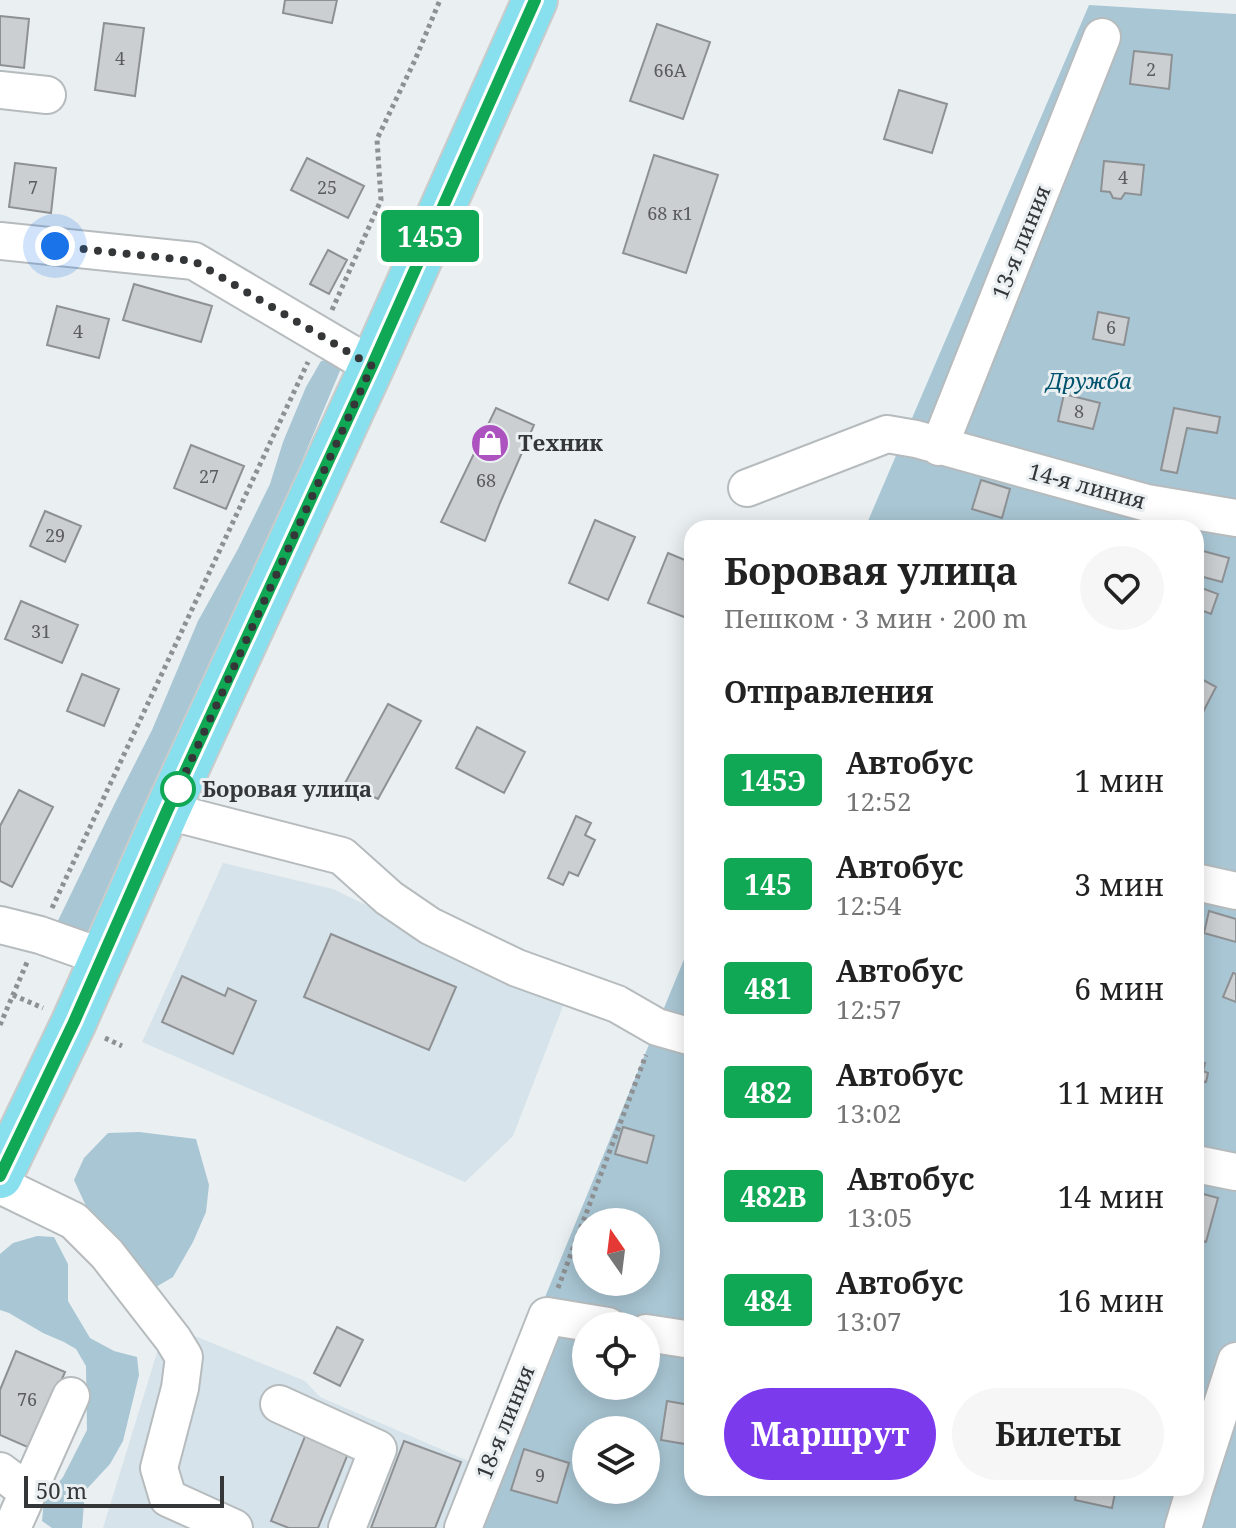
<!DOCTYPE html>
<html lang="ru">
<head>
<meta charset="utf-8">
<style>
	body { margin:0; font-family:"Noto Serif",serif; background:#f6f6f6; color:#222; height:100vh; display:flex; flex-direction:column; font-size:30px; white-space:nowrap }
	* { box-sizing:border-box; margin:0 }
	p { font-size:26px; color:#767676 }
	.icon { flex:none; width:44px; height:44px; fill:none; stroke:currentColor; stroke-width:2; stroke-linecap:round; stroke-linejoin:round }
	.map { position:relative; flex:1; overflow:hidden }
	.drawer { position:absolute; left:684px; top:520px; width:520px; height:976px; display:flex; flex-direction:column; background:#fff; border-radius:24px; box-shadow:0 4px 20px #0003 }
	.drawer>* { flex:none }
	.badge { padding:0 16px; border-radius:6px; font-size:28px; line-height:52px }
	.needle { width:52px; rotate:346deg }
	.tools { position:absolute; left:572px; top:1208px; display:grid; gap:16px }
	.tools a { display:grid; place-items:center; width:88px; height:88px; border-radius:50%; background:#fff; box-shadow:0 4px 20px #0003; font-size:40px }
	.scale { position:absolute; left:24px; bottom:20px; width:200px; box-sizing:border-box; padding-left:8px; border:4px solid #343637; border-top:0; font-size:22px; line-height:28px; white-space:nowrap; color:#343637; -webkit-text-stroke:6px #eaeff1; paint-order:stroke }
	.you { position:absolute; width:40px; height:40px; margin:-20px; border:6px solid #fff; border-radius:50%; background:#1a73e8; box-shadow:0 0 0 12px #1a73e833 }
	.map>.badge { position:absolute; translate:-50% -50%; box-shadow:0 0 0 4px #fff }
	h2 { padding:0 40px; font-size:30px; line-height:72px }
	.round { display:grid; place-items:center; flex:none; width:84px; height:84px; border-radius:42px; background:#f6f6f6 }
	.head { display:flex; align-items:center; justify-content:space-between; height:136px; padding:0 40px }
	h1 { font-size:38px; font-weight:700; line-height:60px }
	.cta { display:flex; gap:16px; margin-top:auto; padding:16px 40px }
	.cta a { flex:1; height:92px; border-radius:48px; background:#7c3aed; color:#fff; font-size:32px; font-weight:700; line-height:92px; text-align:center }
	.cta a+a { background:#f6f6f6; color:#222 }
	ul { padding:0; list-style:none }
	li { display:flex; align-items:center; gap:24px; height:104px; padding:0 40px }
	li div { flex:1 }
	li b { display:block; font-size:30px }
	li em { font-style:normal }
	li .badge { min-width:88px; font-weight:700; text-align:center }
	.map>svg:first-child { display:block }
	.built { fill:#d6e3ea }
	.green { fill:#a9c6d4; fill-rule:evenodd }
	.building { fill:#cbcfd2; stroke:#8e9194; stroke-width:2 }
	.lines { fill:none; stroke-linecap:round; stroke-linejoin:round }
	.minor-casing { stroke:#b6bbbd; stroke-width:40 }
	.major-casing { stroke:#cacbcb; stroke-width:48 }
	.path { stroke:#8e9193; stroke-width:5; stroke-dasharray:4 4; stroke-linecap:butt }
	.minor { stroke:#fff; stroke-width:36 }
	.major { stroke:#88dfed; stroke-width:44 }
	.line-casing { stroke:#fff; stroke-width:18 }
	.line { stroke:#10a855; stroke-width:12 }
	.walk { stroke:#343637; stroke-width:8; stroke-dasharray:0 14.4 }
	.stop-dot { fill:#fff; stroke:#10a855; stroke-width:4 }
	.labels { text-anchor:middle; stroke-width:6; stroke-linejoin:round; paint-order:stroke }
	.number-label { font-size:18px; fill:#5a5c5e }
	.street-label { font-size:22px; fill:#343637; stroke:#eaeff1 }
	.park-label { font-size:22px; font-style:italic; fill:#00536e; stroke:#eaeff1 }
	.poi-label { font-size:22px; font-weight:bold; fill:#343637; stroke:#eaeff1; text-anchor:start }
	.stop-label { font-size:22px; font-weight:bold; fill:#343637; stroke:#eaeff1; text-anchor:start }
</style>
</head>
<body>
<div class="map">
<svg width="1236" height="1528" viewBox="0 0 1236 1528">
	<rect width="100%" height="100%" fill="#eaeff1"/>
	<path class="built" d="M223,863L333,889L565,1001L513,1136L465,1182L142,1042Z
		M185,1332L305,1381L320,1397L473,1463L447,1528H103L159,1346Z"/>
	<path class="green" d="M1089,5L1236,14V1528H450L692,940V1488H1196V528H865ZM586,1222H646V1282H586ZM586,1326H646V1386H586ZM586,1430H646V1490H586Z
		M327,360L342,366L273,530L90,931L73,935L53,931L114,805L152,730L198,621L238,549L270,484L283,442L306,387L321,361Z
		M139,1132L196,1139L209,1185L206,1212L193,1242L173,1277L149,1291L86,1206L74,1180L84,1158L108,1133Z
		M37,1236L54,1237L68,1264V1301L90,1338L114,1351L137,1357L139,1375L123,1441L110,1464L85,1491L82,1528H52L42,1521L44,1501L63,1477L87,1430L86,1366L76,1349L64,1342L43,1333L9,1313L0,1310V1254L13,1243Z"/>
	<path class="building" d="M285,0H337L332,23L283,13Z
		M0,16L29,19L24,68L0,65Z
		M104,23L144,28L135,96L95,90Z
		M657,24L710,42L683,119L630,101Z
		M1134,51L1172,55L1169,89L1130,84Z
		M899,90L947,104L932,153L884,139Z
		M654,155L718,175L686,273L623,253Z
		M307,158L364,186L348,218L291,190Z
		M1104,161L1144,165L1141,195L1125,193L1121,199L1113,198L1110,192L1101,191Z
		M15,163L56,168L51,213L9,207Z
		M328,250L347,260L329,294L310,284Z
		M134,284L212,306L201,342L123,320Z
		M57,306L109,319L99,358L47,345Z
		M1098,312L1129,318L1124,345L1093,339Z
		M1064,394L1100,403L1093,429L1058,421Z
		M496,408L534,425L500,503L485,541L441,522Z
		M1174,408L1220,417L1217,433L1187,428L1177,473L1161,470Z
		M191,445L244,466L226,509L174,488Z
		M981,480L1010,489L1002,518L972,509Z
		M45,511L81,526L65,562L30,546Z
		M595,520L635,537L608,600L569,583Z
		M1203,551L1229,558L1222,582L1196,575Z
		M668,553L692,563V620L648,603Z
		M1196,586L1218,594L1211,614L1196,608Z
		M21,601L78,625L62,663L5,639Z
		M82,674L119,689L104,726L67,711Z
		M1196,676L1216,687L1203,712L1196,708Z
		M388,704L421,721L378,799L345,783Z
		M477,727L525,752L504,793L456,768Z
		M19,790L53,807L12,887L0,881V826Z
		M576,816L591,823L585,835L595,840L578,876L569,872L563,885L548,878Z
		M1209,911L1236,919V942L1204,933Z
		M331,934L456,987L429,1050L304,997Z
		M1233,973L1236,974V1002L1223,997Z
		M182,976L225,996L228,988L256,1001L233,1054L162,1022Z
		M1196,1061L1205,1063L1203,1071L1208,1073L1206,1082L1200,1081L1196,1094Z
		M623,1127L654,1136L647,1163L615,1154Z
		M1196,1192L1218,1198L1206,1242L1196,1239Z
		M337,1327L363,1340L340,1386L314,1373Z
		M16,1351L65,1372L32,1449L0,1435V1390Z
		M667,1401L690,1405L685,1444L661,1440Z
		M306,1434L349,1451L318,1528H289L271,1521Z
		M404,1441L461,1462L435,1528H371Z
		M524,1449L569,1463L557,1503L511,1490Z
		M1077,1488H1116L1112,1508L1075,1500Z"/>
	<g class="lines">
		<defs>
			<path id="minor" d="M0,90L47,95
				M0,241L194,261L372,366
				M939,447L1102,37
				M747,488L887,434L916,439L1147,503L1236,518
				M167,811L342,856L389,898L430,926L517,968L617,1004L657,1027L692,1037
				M1196,882L1236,891
				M0,925L40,935L102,957
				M1196,1164L1236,1172
				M0,1185L74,1221L107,1254L173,1339L184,1357L180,1388L159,1468L168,1498L234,1528
				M646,1333L692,1340
				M279,1404L378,1449L347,1528
				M0,1471L28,1492
				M1196,1485L1236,1361
				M12,1528L71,1396
				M463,1528L547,1316L608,1326
				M1183,1528L1195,1488"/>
			<path id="major" d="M0,1176L74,1022L167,811L372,366L535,0"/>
		</defs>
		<use href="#minor" class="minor-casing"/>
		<use href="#major" class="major-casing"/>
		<path class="path" d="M332,310L381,200L377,139L415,60L440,0
			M52,908L308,362
			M13,995L43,1008
			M0,1025L28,960
			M105,1038L122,1046
			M558,1288L646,1055"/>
		<use href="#minor" class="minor"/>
		<use href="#major" class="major"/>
	</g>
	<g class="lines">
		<defs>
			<path id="line" d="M0,1176L74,1022L167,811L372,366L535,0"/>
		</defs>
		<use href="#line" class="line-casing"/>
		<use href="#line" class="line"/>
		<path class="walk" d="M55,246L194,261L372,366L178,789"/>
	</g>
	<defs>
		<symbol id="shop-disc" viewBox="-11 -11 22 22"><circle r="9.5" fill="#ad53c0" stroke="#eaeff1"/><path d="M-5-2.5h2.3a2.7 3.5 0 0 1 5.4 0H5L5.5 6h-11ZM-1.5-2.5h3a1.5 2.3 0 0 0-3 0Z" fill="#fff"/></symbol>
	</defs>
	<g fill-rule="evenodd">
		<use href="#shop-disc" x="468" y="421" width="44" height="44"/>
	</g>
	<circle class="stop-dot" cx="178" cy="789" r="16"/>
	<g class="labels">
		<g class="number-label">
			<text x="120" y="65">4</text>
			<text x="1151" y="76">2</text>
			<text x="670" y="77">66А</text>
			<text x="1123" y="184">4</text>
			<text x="33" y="194">7</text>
			<text x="327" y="194">25</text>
			<text x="670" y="220">68 к1</text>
			<text x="1111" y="334">6</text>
			<text x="78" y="338">4</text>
			<text x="1079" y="418">8</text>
			<text x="209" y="483">27</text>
			<text x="486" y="487">68</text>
			<text x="55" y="542">29</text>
			<text x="41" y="638">31</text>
			<text x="27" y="1406">76</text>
			<text x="540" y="1482">9</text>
		</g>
		<g class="street-label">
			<text transform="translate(1021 242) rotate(-68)" y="8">13-я линия</text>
			<text transform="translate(1087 486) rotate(15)" y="8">14-я линия</text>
			<text transform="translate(505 1422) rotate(-68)" y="8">18-я линия</text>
		</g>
		<g class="park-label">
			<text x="1089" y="389">Дружба</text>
		</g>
		<g class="poi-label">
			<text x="518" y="451">Техник</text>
		</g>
		<g class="stop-label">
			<text x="202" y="797">Боровая улица</text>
		</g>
	</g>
</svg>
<div class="tools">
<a><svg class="needle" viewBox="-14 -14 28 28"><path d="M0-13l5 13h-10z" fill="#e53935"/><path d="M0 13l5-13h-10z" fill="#767676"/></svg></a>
<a><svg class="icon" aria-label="locate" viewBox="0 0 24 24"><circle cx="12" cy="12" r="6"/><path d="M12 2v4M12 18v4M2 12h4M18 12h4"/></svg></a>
<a><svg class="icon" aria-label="layers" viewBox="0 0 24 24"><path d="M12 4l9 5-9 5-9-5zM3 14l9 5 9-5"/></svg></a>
</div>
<div class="scale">50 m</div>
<div class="you" style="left:55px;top:246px"></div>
<b class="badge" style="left:430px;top:236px;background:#10a855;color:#fff">145Э</b>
<section class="drawer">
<div class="head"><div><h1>Боровая улица</h1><p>Пешком · 3 мин · 200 m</p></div><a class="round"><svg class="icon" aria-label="heart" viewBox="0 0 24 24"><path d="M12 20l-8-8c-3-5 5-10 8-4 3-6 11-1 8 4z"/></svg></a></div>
<h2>Отправления</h2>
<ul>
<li><span class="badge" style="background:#10a855;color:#fff">145Э</span><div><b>Автобус</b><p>12:52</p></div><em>1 мин</em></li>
<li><span class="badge" style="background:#10a855;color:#fff">145</span><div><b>Автобус</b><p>12:54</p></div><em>3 мин</em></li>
<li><span class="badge" style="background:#10a855;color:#fff">481</span><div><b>Автобус</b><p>12:57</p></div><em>6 мин</em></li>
<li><span class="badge" style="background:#10a855;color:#fff">482</span><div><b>Автобус</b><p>13:02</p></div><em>11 мин</em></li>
<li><span class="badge" style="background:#10a855;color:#fff">482В</span><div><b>Автобус</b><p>13:05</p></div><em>14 мин</em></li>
<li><span class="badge" style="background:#10a855;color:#fff">484</span><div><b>Автобус</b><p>13:07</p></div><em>16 мин</em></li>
</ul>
<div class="cta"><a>Маршрут</a><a>Билеты</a></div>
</section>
</div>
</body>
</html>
